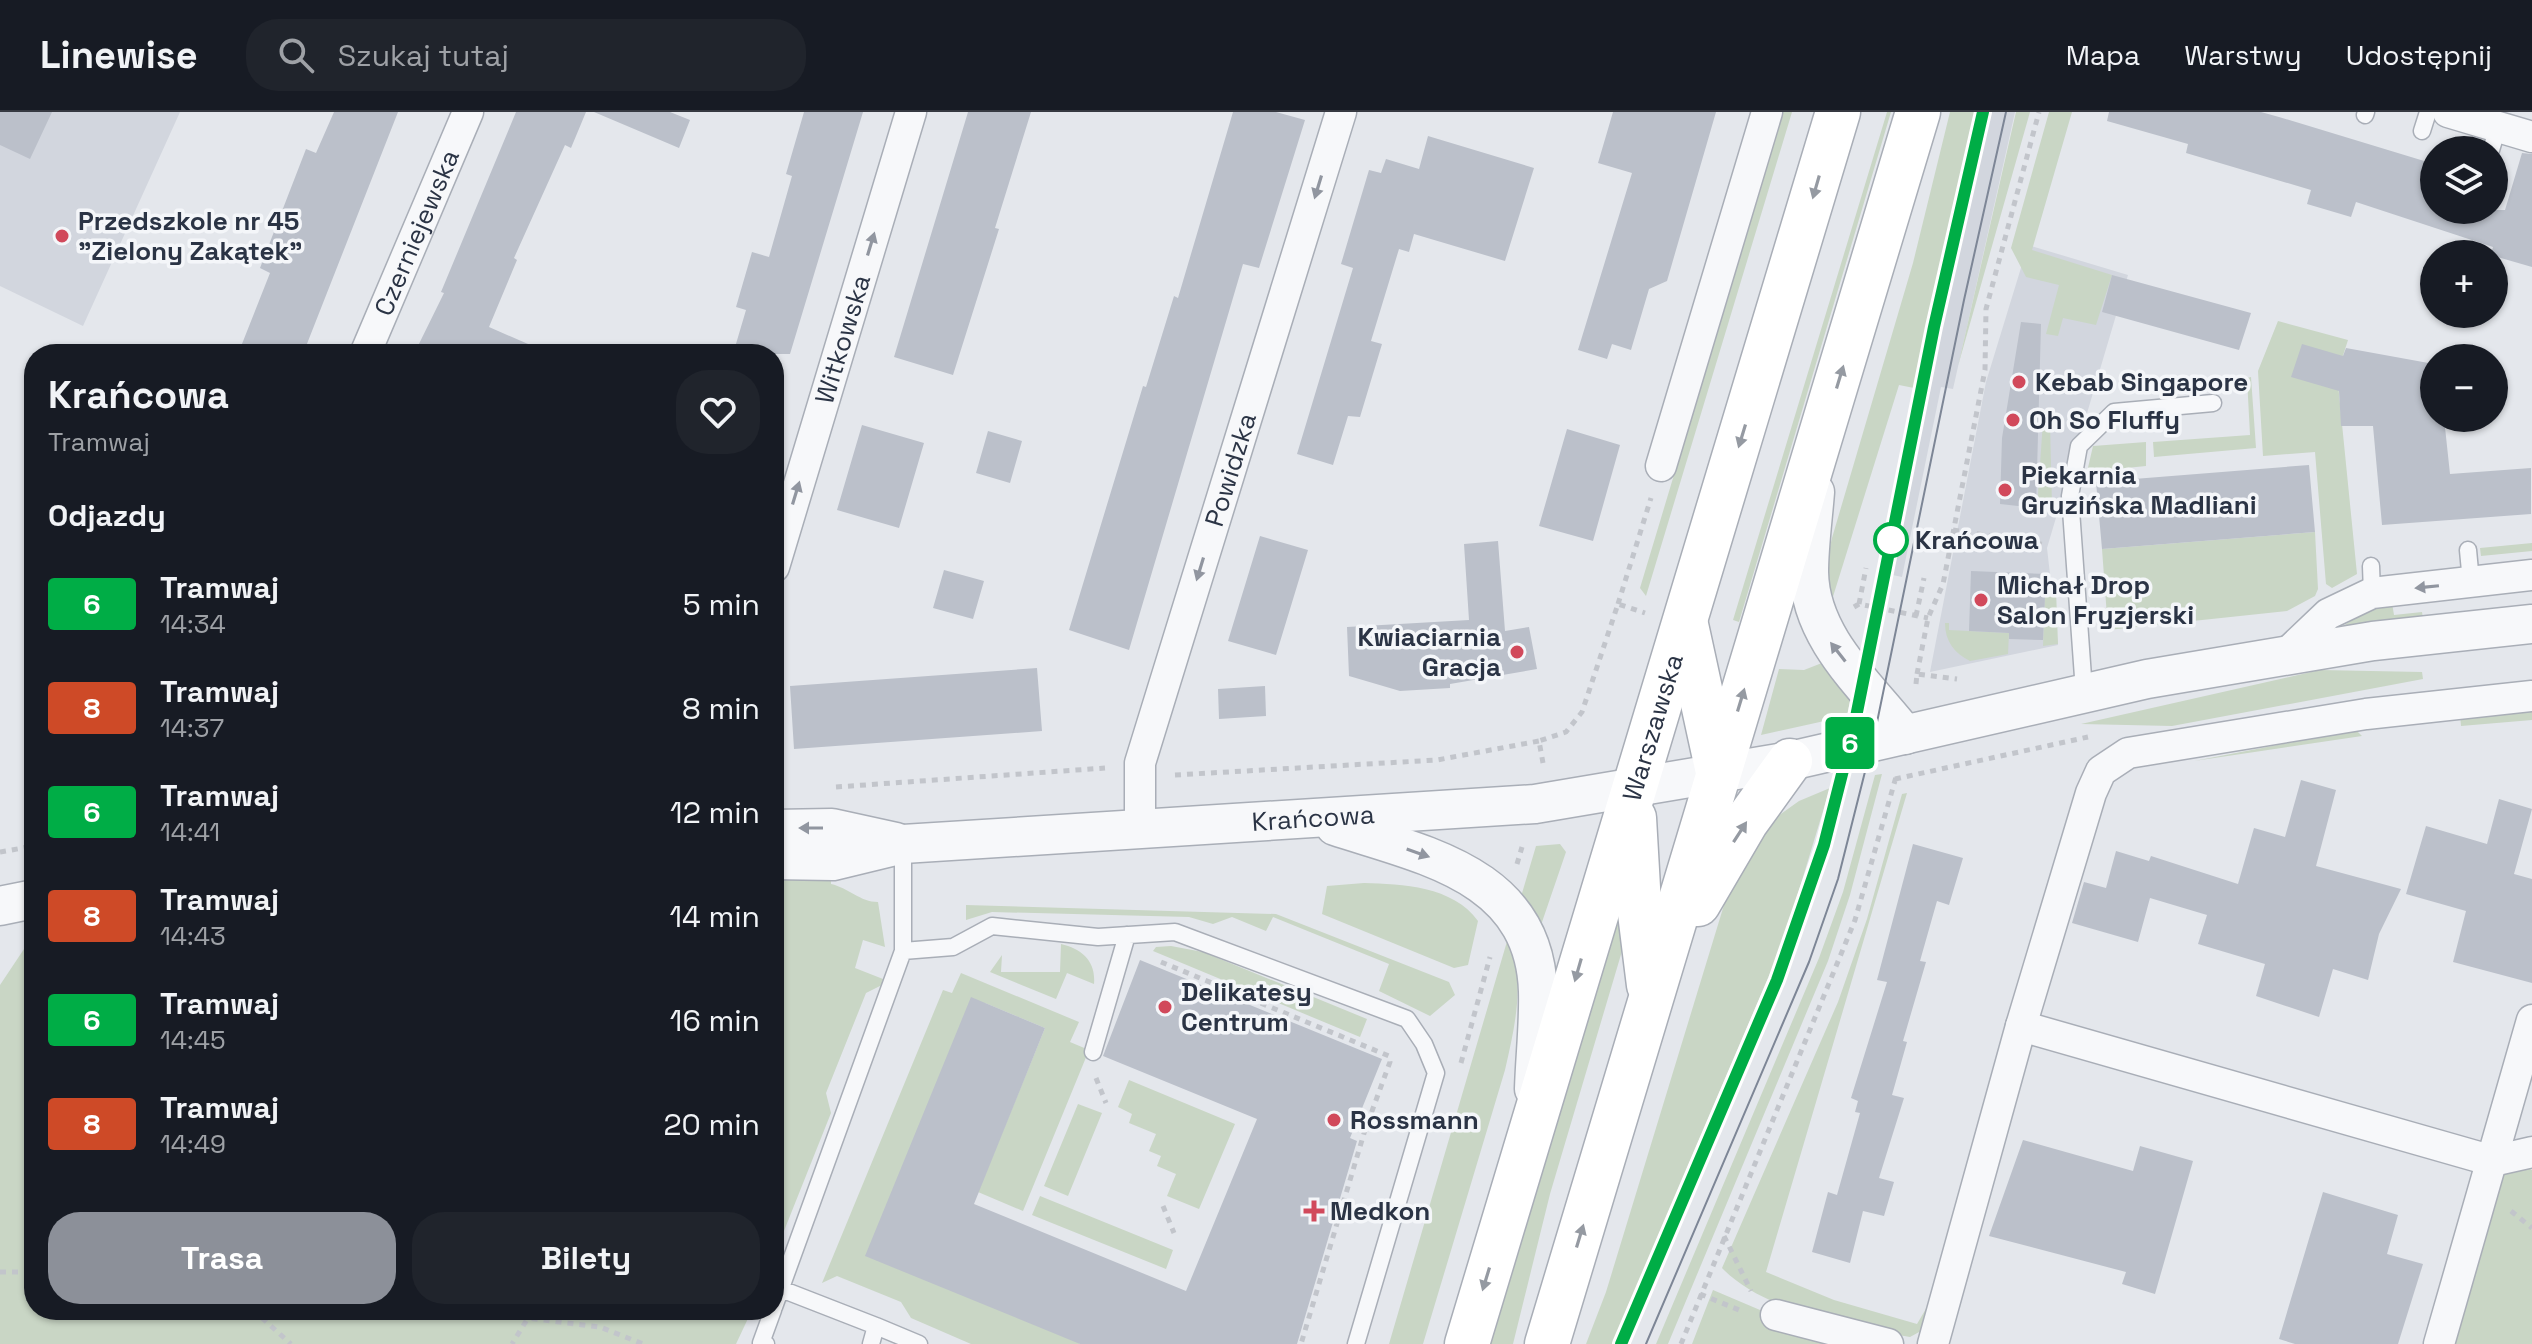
<!DOCTYPE html>
<html lang="pl">
<head>
<meta charset="utf-8">
<style>
	body { margin:0; font-family:"Space Grotesk",sans-serif; background:#20242c; color:#f1f3f6; height:100vh; display:flex; flex-direction:column; font-size:30px; white-space:nowrap }
	* { box-sizing:border-box; margin:0 }
	p { font-size:26px; color:#9ea1a6 }
	.icon { flex:none; width:44px; height:44px; fill:none; stroke:currentColor; stroke-width:2; stroke-linecap:round; stroke-linejoin:round }
	.map { position:relative; flex:1; overflow:hidden }
	.details { position:absolute; left:24px; top:232px; width:760px; height:976px; display:flex; flex-direction:column; background:#171b24; border-radius:32px; box-shadow:0 2px 6px #0004 }
	.details>* { flex:none }
	.badge { padding:0 16px; border-radius:6px; font-size:28px; line-height:52px }
	.fabs { position:absolute; left:2420px; top:24px; display:grid; gap:16px }
	.fabs a { display:grid; place-items:center; width:88px; height:88px; border-radius:50%; background:#171b24; box-shadow:0 2px 6px #0004; font-size:40px }
	.map>.badge { position:absolute; translate:-50% -50%; box-shadow:0 0 0 4px #fff }
	h2 { padding:0 24px; font-size:30px; line-height:72px }
	.round { display:grid; place-items:center; flex:none; width:84px; height:84px; border-radius:32px; background:#20242c }
	.head { display:flex; align-items:center; justify-content:space-between; height:136px; padding:0 24px }
	h1 { font-size:38px; font-weight:800; line-height:60px }
	.primary-button { display:flex; gap:16px; margin-top:auto; padding:16px 24px }
	.primary-button a { flex:1; height:92px; border-radius:32px; background:#8c9099; color:#fff; font-size:32px; font-weight:800; line-height:92px; text-align:center }
	.primary-button a+a { background:#20242c; color:#f1f3f6 }
	ul { padding:0; list-style:none }
	li { display:flex; align-items:center; gap:24px; height:104px; padding:0 24px }
	li div { flex:1 }
	li b { display:block; font-size:30px }
	li em { font-style:normal }
	li .badge { min-width:88px; font-weight:700; text-align:center }
	header { display:flex; align-items:center; gap:48px; box-sizing:border-box; height:112px; padding:0 40px; background:#171b24; border-bottom:2px solid #363941 }
	header strong { font-size:38px }
	nav { display:flex; gap:44px; margin-inline-start:auto; font-size:28px }
	.search { width:560px; height:72px; background:#20242c; display:flex; align-items:center; gap:20px; box-sizing:border-box; padding:0 28px; border-radius:32px; color:#9ea1a6; font-size:30px }
	.map>svg:first-child { display:block }
	.built { fill:#d2d6de }
	.green { fill:#c9d6c5 }
	.building { fill:#bbc0ca }
	.lines { fill:none; stroke-linecap:round; stroke-linejoin:round }
	.service-casing { stroke:#a9aeb7; stroke-width:19 }
	.minor-casing { stroke:#a9aeb7; stroke-width:33 }
	.tertiary-casing { stroke:#a9aeb7; stroke-width:41 }
	.secondary-casing { stroke:#a9aeb7; stroke-width:47 }
	.path { stroke:#c2c5cb; stroke-width:5; stroke-dasharray:6 6; stroke-linecap:butt }
	.service { stroke:#f7f8fa; stroke-width:16 }
	.minor { stroke:#f7f8fa; stroke-width:30 }
	.tertiary { stroke:#f7f8fa; stroke-width:38 }
	.secondary { stroke:#fff; stroke-width:44 }
	.tram { stroke:#7d8696; stroke-width:2 }
	.oneway { fill:#9196a0 }
	.oneway2 { fill:#959aa2 }
	.line-casing { stroke:#fff; stroke-width:18 }
	.line { stroke:#00ad46; stroke-width:12 }
	.poi-dot { fill:#d1495b; stroke:#f4f6f9; stroke-width:3 }
	.stop-dot { fill:#fff; stroke:#00ad46; stroke-width:4 }
	.labels { text-anchor:middle; stroke-width:7; stroke-linejoin:round; paint-order:stroke }
	.poi-label { font-size:26px; font-weight:bold; fill:#2b3445; stroke:#f4f6f9; text-anchor:start }
	.street-label { font-size:26px; fill:#2b3445; stroke:#f4f6f9 }
	.stop-label { font-size:26px; font-weight:bold; fill:#2b3445; stroke:#f4f6f9; text-anchor:start }
</style>
</head>
<body>
<header>
<strong>Linewise</strong>
<div class="search"><svg class="icon" aria-label="search" viewBox="0 0 24 24"><circle cx="10" cy="10" r="6"/><path d="M15 15l6 6"/></svg>Szukaj tutaj</div>
<nav><a>Mapa</a><a>Warstwy</a><a>Udostępnij</a></nav>
</header>
<div class="map">
<svg width="2532" height="1232" viewBox="0 0 2532 1232">
	<rect width="100%" height="100%" fill="#e4e7ec"/>
	<path class="built" d="M0,0H180L83,214L0,174Z
		M1975,0H2015L1953,277L1941,275L1902,465L1888,462L1925,278L1914,276Z
		M2028,133L2128,163L2047,436L2058,533L1930,560L1986,270Z"/>
	<path class="green" d="M1783,0H1792L1646,484L1640,476Z
		M1887,0H1891L1739,510L1733,508Z
		M1950,0H1975L1914,276L1899,273L1831,491L1827,448L1832,426L1913,151Z
		M2016,0H2030L1958,254Z
		M2049,0H2072L2032,138L2112,163L2096,213L2063,206L2058,224L2046,222L2059,173L2026,165L2011,136Z
		M2278,209L2348,228L2337,262L2357,462L2332,476L2326,472L2315,340L2263,344L2258,259Z
		M2251,265L2256,336L2154,345L2153,330L2250,323L2247,266Z
		M2043,309L2050,310L2052,395L2037,396Z
		M2146,330V354L2087,360L2093,334Z
		M2315,420L2318,477L2315,484L2287,499L2108,518L2102,437Z
		M2532,431V439L2481,444L2480,436Z
		M2045,478H2056L2058,532L2043,534Z
		M2392,491L2394,503L2422,500L2423,506L2343,514L2368,498Z
		M1945,511H1949V518L2009,521L2008,542L1970,549C1954,541 1945,529 1945,511Z
		M1827,549L1853,573L1847,604L1761,623L1779,557L1804,558Z
		M2320,558L2422,560L2423,567L2172,614L2081,612Z
		M2532,595V608L2461,614L2460,602Z
		M2356,618L2362,624L2194,649Z
		M1882,662L1850,783L1828,849L1668,1232H1656L1819,846L1843,780L1875,663Z
		M1830,676L1783,831L1612,1232H1586L1606,1180L1731,770L1771,709L1799,689Z
		M1907,681L1766,1160L1834,1188L1917,1212L1937,1178L1921,1219L1910,1225C1853,1216 1763,1199 1722,1156L1838,890L1867,807L1902,682Z
		M1560,732L1566,740L1541,813L1520,788L1536,734Z
		M774,757L831,759V772C849,776 860,790 878,790L885,835L863,828L855,856L883,867L882,873L866,881L826,981L831,1001L774,1144Z
		M1364,771C1402,772 1453,774 1478,809L1468,853L1454,856L1322,802L1327,774Z
		M966,793L1276,802L1449,870L1455,883L1430,904L1379,879L1389,852L1273,805L1266,819L1232,805L1213,812L1189,805L992,800L966,808Z
		M1620,812L1625,829L1550,1082L1513,1232H1486L1616,813Z
		M34,822V1198H752L736,1232H0V873Z
		M1508,826C1526,869 1515,914 1505,958L1423,1232H1389Z
		M1061,832C1082,837 1096,849 1094,872L1067,861L1056,887L990,860L1002,843L1001,860H1060Z
		M1171,834L1203,840L1367,907L1360,925L1153,839L1156,835Z
		M961,861L1079,910L1070,930L1089,938L1023,1099L978,1080L1045,916L985,891L899,1064L1080,1232H971L911,1206L901,1190L837,1164L822,1171L943,878L952,881Z
		M1129,968L1235,1012L1199,1097L1167,1084L1176,1062L1157,1054L1161,1044L1149,1039L1156,1022L1129,1011L1132,1002L1118,995Z
		M1078,992L1102,1001L1068,1084L1044,1074Z
		M2525,1055L2532,1058V1232H2453L2498,1068L2506,1056Z
		M1040,1084L1173,1138L1166,1157L1032,1103Z
		M1713,1178L1788,1210L1869,1232H1692Z"/>
	<path class="building" d="M0,0H52L30,47L0,33Z
		M334,0H398L303,242H238L270,161L260,156L306,37L316,41Z
		M516,0H586L571,36L565,33L514,146L517,148L489,215L551,242H414L444,181L441,180Z
		M594,0H670L690,8L679,36Z
		M804,0H863L790,242H733L746,198L736,195L752,140L769,145L792,64L786,62Z
		M968,0H1031L995,116L999,117L953,263L894,245Z
		M1233,0H1276L1305,8L1259,156L1243,152L1129,538L1069,518L1143,274L1146,275L1174,184L1178,186Z
		M1613,0H1716L1667,169L1649,177L1631,238L1612,232L1607,247L1578,238L1632,61L1598,51Z
		M2109,0H2261L2279,5L2434,52V98H2505L2522,41L2532,42V155L2494,144L2491,142L2493,135L2356,90L2351,105L2307,92L2311,78L2186,41L2188,32L2107,9Z
		M1428,24L1534,56L1505,149L1414,122L1409,140L1399,137L1371,229L1382,232L1360,305L1348,304L1333,353L1297,342L1353,156L1341,152L1369,58L1381,61L1386,47L1419,57Z
		M2112,163L2251,201L2239,238L2102,200Z
		M2021,210L2041,212L2036,396L2000,392L2002,326Z
		M2302,232L2343,244L2346,236L2434,252V306H2444L2450,362L2531,356V402L2382,413L2373,314H2341L2339,279L2291,265Z
		M862,313L924,331L899,416L837,398Z
		M1567,317L1620,333L1593,429L1539,414Z
		M988,319L1022,329L1010,371L976,361Z
		M2309,353L2315,420L2102,437L2096,370Z
		M1260,424L1308,438L1276,543L1228,529Z
		M1498,429L1505,519L1529,515L1537,557L1450,572V576L1400,579L1349,564L1347,515L1469,508L1464,432Z
		M944,458L984,469L973,507L933,496Z
		M1971,459L2046,462L2043,528L2009,527V521L1969,519Z
		M1037,556L1042,619L794,637L790,574Z
		M1265,574L1266,604L1219,607L1218,577Z
		M2301,668L2336,678L2316,754L2401,777L2379,822L2368,868L2333,857L2319,905L2256,884L2265,852L2198,832L2207,803L2150,786L2138,830L2072,811L2084,770L2106,776L2116,739L2149,749L2151,744L2238,772L2254,716L2285,725Z
		M2499,687L2532,697L2514,762L2532,767V871L2453,850L2466,799L2406,782L2426,714L2487,732Z
		M1913,732L1963,746L1949,793L1937,789L1920,849L1926,850L1903,929L1907,930L1892,983L1904,986L1879,1066L1894,1070L1884,1104L1863,1099L1850,1151L1812,1140L1828,1080L1837,1083L1860,1001L1855,1000L1858,989L1851,986L1887,870L1877,868Z
		M1140,848L1382,947L1350,1026L1357,1029L1297,1232H1080L865,1144L971,885L1045,916L974,1092L1186,1179L1257,1007L1103,944Z
		M2023,1028L2133,1059L2140,1034L2193,1049L2155,1182L2122,1172L2126,1160L1989,1124Z
		M2323,1080L2398,1103L2387,1142L2423,1152L2398,1232H2295L2279,1227Z"/>
	<g class="lines">
		<defs>
			<path id="service" d="M2365,3L2366,0
				M2422,19L2428,0
				M2491,38L2498,15
				M2468,438L2471,470
				M2371,454L2372,481
				M2084,579L2070,384L2079,334L2114,300L2213,291
				M903,733V839
				M1093,940L1127,823
				M781,1177L876,1214L871,1232
				M774,1195L903,839L953,835L992,814L1098,825L1175,820L1407,907L1424,932L1436,961L1356,1232
				M876,1214L919,1232
				M766,1232L761,1231L773,1198"/>
			<g id="minor">
				<path d="M2448,0L2532,25"/>
				<path id="s1" d="M365,242L468,0"/>
				<path d="M1661,354L1767,0"/>
				<path id="s2" d="M774,455L911,0"/>
				<path d="M2284,544L2328,502L2372,481L2532,463"/>
				<path id="s3" d="M1140,718V651L1341,0"/>
				<path d="M2021,914L2493,1049L2532,1040"/>
				<path d="M1776,1203L1888,1232"/>
				<path d="M1933,1232L2021,914L2091,681L2101,659L2128,641L2366,602L2532,584"/>
				<path d="M2439,1232L2532,908"/>
			</g>
			<g id="tertiary">
				<path d="M1815,380C1813,406 1809,434 1809,460C1810,527 1867,574 1905,623"/>
				<path d="M1335,714C1423,743 1534,762 1538,879C1539,911 1535,945 1534,977"/>
				<path d="M774,717L832,716L896,730"/>
				<path id="s4" d="M774,748L833,749L903,732L1535,692L1790,649L2147,567L2373,529L2532,512"/>
				<path d="M0,794L34,787"/>
			</g>
			<g id="secondary">
				<path d="M1686,513L1718,660"/>
				<path d="M1634,706L1639,793L1649,873"/>
				<path d="M1698,792L1746,710L1790,649"/>
				<path id="s5" d="M1467,1232L1838,0"/>
				<path d="M1547,1232L1918,0"/>
			</g>
		</defs>
		<use href="#service" class="service-casing"/>
		<use href="#minor" class="minor-casing"/>
		<use href="#tertiary" class="tertiary-casing"/>
		<use href="#secondary" class="secondary-casing"/>
		<path class="path" d="M1953,418L2047,433
			M1618,492L1651,386
			M1859,492L1866,456
			M1854,495L1859,492L1928,506
			M1916,504L1924,466
			M1917,562L1928,506L1943,472L1985,258L1986,197L2039,0
			M1916,572L1917,562L1957,567
			M1543,651L1539,629L1566,620L1582,600L1618,492L1645,501
			M1175,663L1437,648L1539,629
			M1895,667L2088,625
			M836,675L1105,656
			M0,740L34,734
			M1517,752L1522,735
			M1161,850L1389,944L1390,950L1365,1018L1301,1232
			M1461,951L1490,845
			M1096,966L1106,991
			M1163,1094L1174,1121
			M2511,1099L2532,1116
			M1724,1124L1751,1179
			M0,1160H34
			M1700,1182L1744,1200
			M253,1198L291,1232
			M472,1198L528,1206L512,1232
			M530,1198L528,1206L600,1215L643,1232
			M1681,1232L1855,808L1896,665"/>
		<use href="#service" class="service"/>
		<use href="#minor" class="minor"/>
		<use href="#tertiary" class="tertiary"/>
		<use href="#secondary" class="secondary"/>
		<path class="tram" d="M1621,1232L1777,868L1824,733L1854,615L1941,184L1983,0
			M1646,1232L1809,850L1838,767L1875,620L1964,188L2006,0"/>
	</g>
	<defs><path id="oneway-solid" d="M-6-.8H1V-3.2L6.5 0L1 3.2V.8H-6Z" transform="scale(2)"/></defs>
	<g class="oneway">
		<use href="#oneway-solid" transform="translate(1318 75) rotate(107)"/>
		<use href="#oneway-solid" transform="translate(871 132) rotate(-73)"/>
		<use href="#oneway-solid" transform="translate(796 381) rotate(-73)"/>
		<use href="#oneway-solid" transform="translate(1200 457) rotate(107)"/>
		<use href="#oneway-solid" transform="translate(2427 475) rotate(174)"/>
		<use href="#oneway-solid" transform="translate(1838 540) rotate(-128)"/>
		<use href="#oneway-solid" transform="translate(811 716) rotate(180)"/>
		<use href="#oneway-solid" transform="translate(1418 741) rotate(19)"/>
	</g>
	<g class="oneway2">
		<use href="#oneway-solid" transform="translate(1816 75) rotate(106)"/>
		<use href="#oneway-solid" transform="translate(1840 265) rotate(-73)"/>
		<use href="#oneway-solid" transform="translate(1742 324) rotate(107)"/>
		<use href="#oneway-solid" transform="translate(1741 588) rotate(-73)"/>
		<use href="#oneway-solid" transform="translate(1740 720) rotate(-57)"/>
		<use href="#oneway-solid" transform="translate(1578 858) rotate(106)"/>
		<use href="#oneway-solid" transform="translate(1580 1124) rotate(-73)"/>
		<use href="#oneway-solid" transform="translate(1486 1167) rotate(107)"/>
	</g>
	<g class="lines">
		<defs>
			<path id="line" d="M1621,1232L1777,868L1824,733L1854,615L1934,215L1983,0"/>
		</defs>
		<use href="#line" class="line-casing"/>
		<use href="#line" class="line"/>
	</g>
	<g class="poi-dot">
		<circle cx="62" cy="124" r="8"/>
		<circle cx="2019" cy="270" r="8"/>
		<circle cx="2013" cy="308" r="8"/>
		<circle cx="2005" cy="378" r="8"/>
		<circle cx="1981" cy="488" r="8"/>
		<circle cx="1517" cy="540" r="8"/>
		<circle cx="1165" cy="895" r="8"/>
		<circle cx="1334" cy="1008" r="8"/>
		<path d="M1310 1087h8v8h8v8h-8v8h-8v-8h-8v-8h8z"/>
	</g>
	<circle class="stop-dot" cx="1891" cy="428" r="16"/>
	<g class="labels">
		<g class="poi-label">
			<text x="78" y="118">Przedszkole nr 45<tspan x="78" dy="30">"Zielony Zakątek"</tspan></text>
			<text x="2035" y="279">Kebab Singapore</text>
			<text x="2029" y="317">Oh So Fluffy</text>
			<text x="2021" y="372">Piekarnia<tspan x="2021" dy="30">Gruzińska Madliani</tspan></text>
			<text x="1997" y="482">Michał Drop<tspan x="1997" dy="30">Salon Fryzjerski</tspan></text>
			<text x="1501" y="534" text-anchor="end">Kwiaciarnia<tspan x="1501" dy="30">Gracja</tspan></text>
			<text x="1181" y="889">Delikatesy<tspan x="1181" dy="30">Centrum</tspan></text>
			<text x="1350" y="1017">Rossmann</text>
			<text x="1330" y="1108">Medkon</text>
		</g>
		<g class="street-label">
			<text dy="9" stroke="none"><textPath href="#s1" startOffset="132">Czerniejewska</textPath></text>
			<text dy="9" stroke="none"><textPath href="#s2" startOffset="238">Witkowska</textPath></text>
			<text dy="9" stroke="none"><textPath href="#s3" startOffset="374">Powidzka</textPath></text>
			<text dy="9" stroke="none"><textPath href="#s5" startOffset="644">Warszawska</textPath></text>
			<text dy="9" stroke="none"><textPath href="#s4" startOffset="542">Krańcowa</textPath></text>
		</g>
		<g class="stop-label">
			<text x="1915" y="437">Krańcowa</text>
		</g>
	</g>
</svg>
<div class="fabs">
<a><svg class="icon" aria-label="layers" viewBox="0 0 24 24"><path d="M12 4l9 5-9 5-9-5zM3 14l9 5 9-5"/></svg></a>
<a>+</a>
<a>−</a>
</div>
<b class="badge" style="left:1850px;top:631px;background:#00ad46;color:#fff">6</b>
<section class="details">
<div class="head"><div><h1>Krańcowa</h1><p>Tramwaj</p></div><a class="round"><svg class="icon" aria-label="heart" viewBox="0 0 24 24"><path d="M12 20l-8-8c-3-5 5-10 8-4 3-6 11-1 8 4z"/></svg></a></div>
<h2>Odjazdy</h2>
<ul>
<li><span class="badge" style="background:#00ad46;color:#fff">6</span><div><b>Tramwaj</b><p>14:34</p></div><em>5 min</em></li>
<li><span class="badge" style="background:#ce4a27;color:#fff">8</span><div><b>Tramwaj</b><p>14:37</p></div><em>8 min</em></li>
<li><span class="badge" style="background:#00ad46;color:#fff">6</span><div><b>Tramwaj</b><p>14:41</p></div><em>12 min</em></li>
<li><span class="badge" style="background:#ce4a27;color:#fff">8</span><div><b>Tramwaj</b><p>14:43</p></div><em>14 min</em></li>
<li><span class="badge" style="background:#00ad46;color:#fff">6</span><div><b>Tramwaj</b><p>14:45</p></div><em>16 min</em></li>
<li><span class="badge" style="background:#ce4a27;color:#fff">8</span><div><b>Tramwaj</b><p>14:49</p></div><em>20 min</em></li>
</ul>
<div class="primary-button"><a>Trasa</a><a>Bilety</a></div>
</section>
</div>
</body>
</html>
